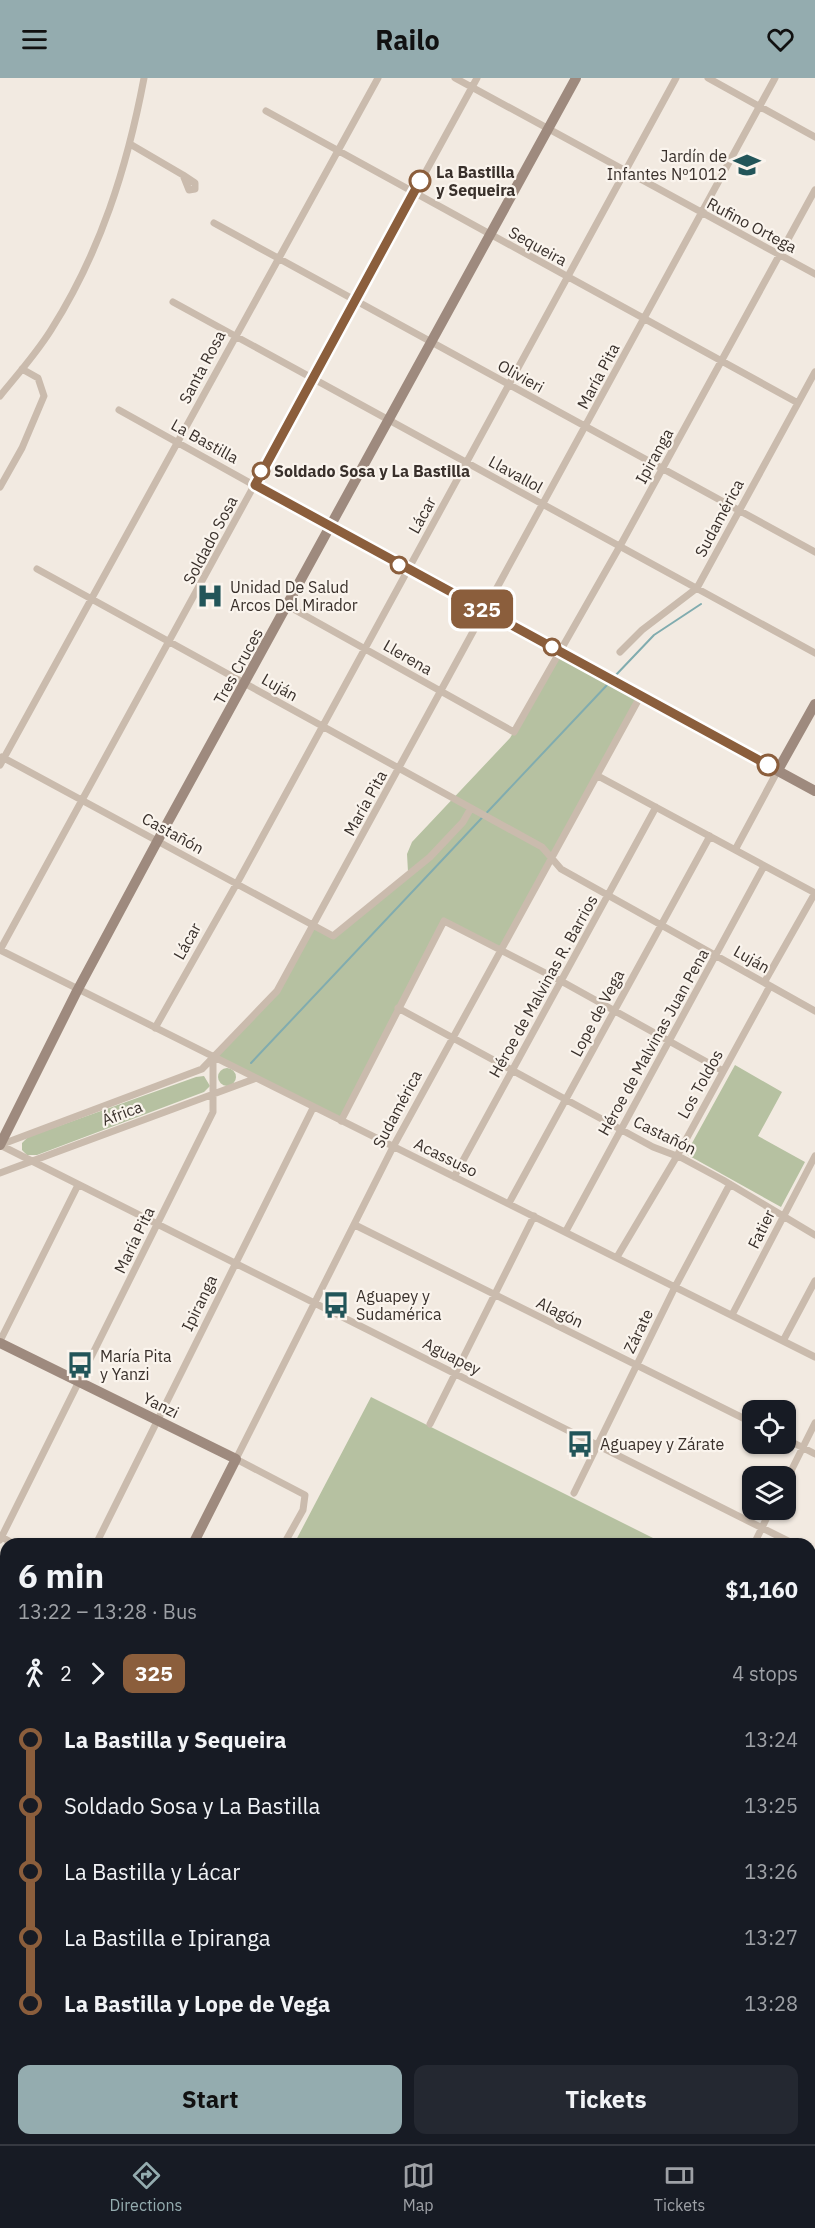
<!DOCTYPE html>
<html lang="en">
<head>
<meta charset="utf-8">
<style>
	body { margin:0; font-family:"IBM Plex Sans",sans-serif; background:#242831; color:#f1f3f6; height:100vh; display:flex; flex-direction:column; font-size:22px; white-space:nowrap }
	* { box-sizing:border-box; margin:0 }
	p { font-size:20px; color:#9ea1a6 }
	.icon { flex:none; width:33px; height:33px; fill:none; stroke:currentColor; stroke-width:2; stroke-linecap:round; stroke-linejoin:round }
	.map { position:relative; flex:1; overflow:hidden }
	.sheet { position:absolute; left:0px; top:1460px; width:816px; height:608px; display:flex; flex-direction:column; background:#171b24; border-radius:18px 18px 0 0; box-shadow:0 2px 4px #0004 }
	.sheet>* { flex:none }
	.badge { padding:0 12px; border-radius:9px; font-size:21px; line-height:39px }
	.buttons { position:absolute; left:742px; top:1322px; display:grid; gap:12px }
	.buttons a { display:grid; place-items:center; width:54px; height:54px; border-radius:12px; background:#171b24; box-shadow:0 2px 4px #0004; font-size:30px }
	.map>.badge { position:absolute; translate:-50% -50%; box-shadow:0 0 0 3px #fff }
	.legs { display:flex; align-items:center; gap:9px; height:66px; padding:0 18px; font-size:20px }
	.legs p { margin-inline-start:auto }
	.headline { display:flex; align-items:center; justify-content:space-between; height:102px; padding:0 18px }
	h1 { font-size:33px; font-weight:800; line-height:45px }
	.cta { display:flex; gap:12px; margin-top:auto; padding:12px 18px }
	.cta a { flex:1; height:69px; border-radius:12px; background:#94acaf; color:#111; font-size:24px; font-weight:800; line-height:69px; text-align:center }
	.cta a+a { background:#242831; color:#f1f3f6 }
	ul { padding:0 18px; list-style:none }
	li { display:flex; align-items:center; gap:21px; height:66px; font-size:22px }
	li i { display:grid; place-items:center; width:9px; height:100%; margin:0 8px; background:currentColor }
	li i::after { content:''; width:15px; height:15px; margin:-8px; border:4px solid; border-radius:50%; background:#171b24 }
	li p { margin-inline-start:auto }
	li:first-child i { background:linear-gradient(#0000 50%,currentColor 0) }
	li:last-child i { background:linear-gradient(currentColor 50%,#0000 0) }
	header { display:flex; justify-content:space-between; align-items:center; height:78px; padding:0 18px; background:#94acaf; color:#111; font-size:27px; font-weight:800 }
	.dock { display:flex; justify-content:space-around; align-items:center; height:84px; border-top:2px solid #363941; background:#171b24; font-size:16px; color:#9ea1a6 }
	.dock a { display:grid; justify-items:center; gap:3px }
	.dock .active { color:#94acaf }
	.map>svg:first-child { display:block }
	.green { fill:#b6c1a1 }
	.lines { fill:none; stroke-linecap:round; stroke-linejoin:round }
	.stream { stroke:#81acaf; stroke-width:2 }
	.street { stroke:#cabbad; stroke-width:7 }
	.secondary { stroke:#9e8a7e; stroke-width:10 }
	.line-1-casing { stroke:#fff; stroke-width:14 }
	.line-1 { stroke:#8b5e3c; stroke-width:9 }
	.stop-1-dot { fill:#fff; stroke:#8b5e3c; stroke-width:3 }
	.labels { text-anchor:middle; stroke-width:4.5; stroke-linejoin:round; paint-order:stroke }
	.poi-label { font-size:16px; fill:#39302b; stroke:#faf4ed; text-anchor:start }
	.stop-label { font-size:16px; font-weight:bold; fill:#39302b; stroke:#faf4ed; text-anchor:start }
	.street-label { font-size:16px; fill:#39302b; stroke:#faf4ed }
</style>
</head>
<body>
<header><svg class="icon" aria-label="menu" viewBox="0 0 24 24"><path d="M4 6h16M4 12h16M4 18h16"/></svg>Railo<svg class="icon" aria-label="heart" viewBox="0 0 24 24"><path d="M12 20l-8-8c-3-5 5-10 8-4 3-6 11-1 8 4z"/></svg></header>
<div class="map">
<svg width="815" height="2066" viewBox="0 0 815 2066">
	<rect width="100%" height="100%" fill="#f2eae1"/>
	<path class="green" d="M561,574L641,617L501,873L444,843L341,1043L213,979L277,913L313,846L333,858L408,794L407,776L412,764L510,660Z
		M735,987L782,1014L758,1058L805,1084L781,1129L686,1076Z
		M218 999a9 9 0 1 1 18 0a9 9 0 1 1-18 0Z
		M204,998L210,1008L204,1014L37,1077H27L22,1072V1065L28,1059L196,999Z
		M371,1319L663,1465L294,1466Z
		M810,1539L815,1542V1697L810,1706Z
		M815,1746V2066H637L640,2061H810V1755Z
		M74,2061H225L234,2066H71Z"/>
	<g class="lines">
		<path class="stream" d="M614,599L654,557L701,526
			M251,985L608,606"/>
		<path class="street" d="M455,0L815,196
			M477,0L0,872L815,1279
			M708,0L815,59
			M266,33L798,325
			M130,66L183,97L189,112L195,111V105L183,97
			M214,145L815,474
			M173,224L815,575
			M0,318C17,297 36,276 51,252C100,175 127,90 144,0
			M119,332L331,450
			M0,409L22,370L44,318L38,300L22,291
			M37,491L542,769L561,791L815,933
			M288,528L514,654L620,468L815,112
			M620,574L642,552L697,510L815,294
			M2,679L333,858L430,779L463,744L471,730
			M0,687L378,0
			M598,698L815,815L765,903
			M735,772L778,692
			M398,930L653,1069L682,1080L723,1102L815,1157
			M155,950L241,798L676,0
			M341,1043L444,843L561,903L723,993
			M0,1067L202,991L277,913L775,0
			M0,1067L794,1466
			M0,1095L254,1001
			M454,1099L656,729
			M509,1125L710,758
			M355,1147L753,1345
			M566,1153L764,788
			M617,1179L677,1078L770,908
			M732,1237L815,1078
			M0,1263L78,1107
			M783,1263L815,1203
			M430,1346L534,1138
			M786,1361L815,1376
			M786,1403L815,1345
			M574,1415L675,1209L730,1106
			M0,1458L14,1466
			M0,1462L213,1034V981
			M96,1466L313,1030
			M284,1466L303,1432L305,1417L236,1381L393,1069L641,617
			M754,1466L771,1431
			M810,1473L815,1476
			M0,1656L6,1644
			M810,1725L815,1716
			M0,1949L6,1952
			M0,2049L6,2052
			M25,2061L35,2066
			M225,2061L234,2066
			M418,2061L427,2066
			M614,2061L624,2066
			M71,2066L74,2061
			M248,2066L250,2061
			M455,2066L457,2061"/>
		<path class="secondary" d="M331,450L815,713
			M778,692L815,626
			M0,1067L77,913L158,762L576,0
			M0,1265L236,1381L193,1466
			M0,1656L6,1659
			M0,1856L6,1844"/>
	</g>
	<g class="lines">
		<defs>
			<path id="line-1" d="M420,103L255,407L768,687"/>
		</defs>
		<use href="#line-1" class="line-1-casing"/>
		<use href="#line-1" class="line-1"/>
	</g>
	<defs>
		<symbol id="school-bare" viewBox="-9 -9 18 18"><path d="M0-5L7-2L0 1L-7-2ZM-4 1L0 2.5L4 1V4Q0 6-4 4Z" fill="#225559" stroke="#faf4ed" stroke-width="2.5" paint-order="stroke"/></symbol>
		<symbol id="hospital-bare" viewBox="-9 -9 18 18"><path d="M-5-5h3v3.5h4V-5h3V5h-3V1.5h-4V5h-3Z" fill="#225559" stroke="#faf4ed" stroke-width="2.5" paint-order="stroke"/></symbol>
		<symbol id="bus-bare" viewBox="-9 -9 18 18"><path d="M-5-6H5V4H4V6H2V4H-2V6H-4V4H-5ZM-3.5-4V0h7V-4ZM-3.5 1.2v1.5H-2V1.2ZM2 1.2v1.5H3.5V1.2Z" fill="#225559" stroke="#faf4ed" stroke-width="2.5" paint-order="stroke"/></symbol>
	</defs>
	<g fill-rule="evenodd">
		<use href="#school-bare" x="728" y="68" width="38" height="38"/>
		<use href="#hospital-bare" x="191" y="499" width="38" height="38"/>
		<use href="#bus-bare" x="317" y="1208" width="38" height="38"/>
		<use href="#bus-bare" x="61" y="1268" width="38" height="38"/>
		<use href="#bus-bare" x="561" y="1347" width="38" height="38"/>
	</g>
	<g class="stop-1-dot">
		<circle cx="420" cy="103" r="10"/>
		<circle cx="261" cy="393" r="8"/>
		<circle cx="399" cy="487" r="8"/>
		<circle cx="552" cy="569" r="8"/>
		<circle cx="768" cy="687" r="10"/>
	</g>
	<g class="labels">
		<g class="poi-label">
			<text x="727" y="84" text-anchor="end">Jardín de<tspan x="727" dy="18">Infantes Nº1012</tspan></text>
			<text x="230" y="515">Unidad De Salud<tspan x="230" dy="18">Arcos Del Mirador</tspan></text>
			<text x="356" y="1224">Aguapey y<tspan x="356" dy="18">Sudamérica</tspan></text>
			<text x="100" y="1284">María Pita<tspan x="100" dy="18">y Yanzi</tspan></text>
			<text x="600" y="1372">Aguapey y Zárate</text>
		</g>
		<g class="stop-label">
			<text x="436" y="100">La Bastilla<tspan x="436" dy="18">y Sequeira</tspan></text>
			<text x="274" y="399">Soldado Sosa y La Bastilla</text>
		</g>
		<g class="street-label">
			<text transform="translate(752 147) rotate(28)" y="6">Rufino Ortega</text>
			<text transform="translate(538 168) rotate(29)" y="6">Sequeira</text>
			<text transform="translate(202 289) rotate(-62)" y="6">Santa Rosa</text>
			<text transform="translate(521 298) rotate(29)" y="6">Olivieri</text>
			<text transform="translate(598 298) rotate(-62)" y="6">María Pita</text>
			<text transform="translate(205 363) rotate(29)" y="6">La Bastilla</text>
			<text transform="translate(654 378) rotate(-61)" y="6">Ipiranga</text>
			<text transform="translate(516 396) rotate(29)" y="6">Llavallol</text>
			<text transform="translate(422 437) rotate(-61)" y="6">Lácar</text>
			<text transform="translate(719 440) rotate(-62)" y="6">Sudamérica</text>
			<text transform="translate(210 462) rotate(-62)" y="6">Soldado Sosa</text>
			<text transform="translate(408 579) rotate(30)" y="6">Llerena</text>
			<text transform="translate(238 588) rotate(-61)" y="6">Tres Cruces</text>
			<text transform="translate(280 609) rotate(30)" y="6">Luján</text>
			<text transform="translate(365 725) rotate(-61)" y="6">María Pita</text>
			<text transform="translate(173 755) rotate(29)" y="6">Castañón</text>
			<text transform="translate(187 863) rotate(-61)" y="6">Lácar</text>
			<text transform="translate(752 881) rotate(30)" y="6">Luján</text>
			<text transform="translate(543 908) rotate(-61)" y="6">Héroe de Malvinas R. Barrios</text>
			<text transform="translate(597 935) rotate(-62)" y="6">Lope de Vega</text>
			<text transform="translate(653 964) rotate(-61)" y="6">Héroe de Malvinas Juan Pena</text>
			<text transform="translate(700 1006) rotate(-61)" y="6">Los Toldos</text>
			<text transform="translate(397 1031) rotate(-62)" y="6">Sudamérica</text>
			<text transform="translate(122 1035) rotate(-21)" y="6">África</text>
			<text transform="translate(665 1057) rotate(26)" y="6">Castañón</text>
			<text transform="translate(446 1079) rotate(26)" y="6">Acassuso</text>
			<text transform="translate(761 1151) rotate(-64)" y="6">Fatier</text>
			<text transform="translate(134 1162) rotate(-64)" y="6">María Pita</text>
			<text transform="translate(199 1225) rotate(-64)" y="6">Ipiranga</text>
			<text transform="translate(560 1234) rotate(26)" y="6">Alagón</text>
			<text transform="translate(638 1253) rotate(-64)" y="6">Zárate</text>
			<text transform="translate(452 1278) rotate(27)" y="6">Aguapey</text>
			<text transform="translate(161 1327) rotate(26)" y="6">Yanzi</text>
		</g>
	</g>
</svg>
<div class="buttons">
<a><svg class="icon" aria-label="locate" viewBox="0 0 24 24"><circle cx="12" cy="12" r="6"/><path d="M12 2v4M12 18v4M2 12h4M18 12h4"/></svg></a>
<a><svg class="icon" aria-label="layers" viewBox="0 0 24 24"><path d="M12 4l9 5-9 5-9-5zM3 14l9 5 9-5"/></svg></a>
</div>
<b class="badge" style="left:482px;top:531px;background:#8b5e3c;color:#fff">325</b>
<section class="sheet">
<div class="headline"><div><h1>6 min</h1><p>13:22 – 13:28 · Bus</p></div><b>$1,160</b></div>
<div class="legs"><svg class="icon" aria-label="walk" viewBox="0 0 24 24"><circle cx="13" cy="4" r="2"/><path d="M13 8l-2 6 4 7M11 14l-3 7M7 12l3-4h3l4 4"/></svg>2<svg class="icon" aria-label="forward" viewBox="0 0 24 24"><path d="M9 5l7 7-7 7"/></svg><b class="badge" style="background:#8b5e3c;color:#fff">325</b><p>4 stops</p></div>
<ul>
<li><i style="color:#8b5e3c"></i><b>La Bastilla y Sequeira</b><p>13:24</p></li>
<li><i style="color:#8b5e3c"></i><span>Soldado Sosa y La Bastilla</span><p>13:25</p></li>
<li><i style="color:#8b5e3c"></i><span>La Bastilla y Lácar</span><p>13:26</p></li>
<li><i style="color:#8b5e3c"></i><span>La Bastilla e Ipiranga</span><p>13:27</p></li>
<li><i style="color:#8b5e3c"></i><b>La Bastilla y Lope de Vega</b><p>13:28</p></li>
</ul>
<div class="cta"><a>Start</a><a>Tickets</a></div>
</section>
</div>
<nav class="dock">
<a class="active"><svg class="icon" aria-label="directions" viewBox="0 0 24 24"><path d="M12 3l9 9-9 9-9-9zM9 14v-3h6M13 9l2 2-2 2"/></svg>Directions</a>
<a><svg class="icon" aria-label="map" viewBox="0 0 24 24"><path d="M3 6l6-2 6 2 6-2v14l-6 2-6-2-6 2zM9 4v14M15 6v14"/></svg>Map</a>
<a><svg class="icon" aria-label="tickets" viewBox="0 0 24 24"><path d="M3 7h18v10H3zM15 7v10"/></svg>Tickets</a>
</nav>
</body>
</html>
